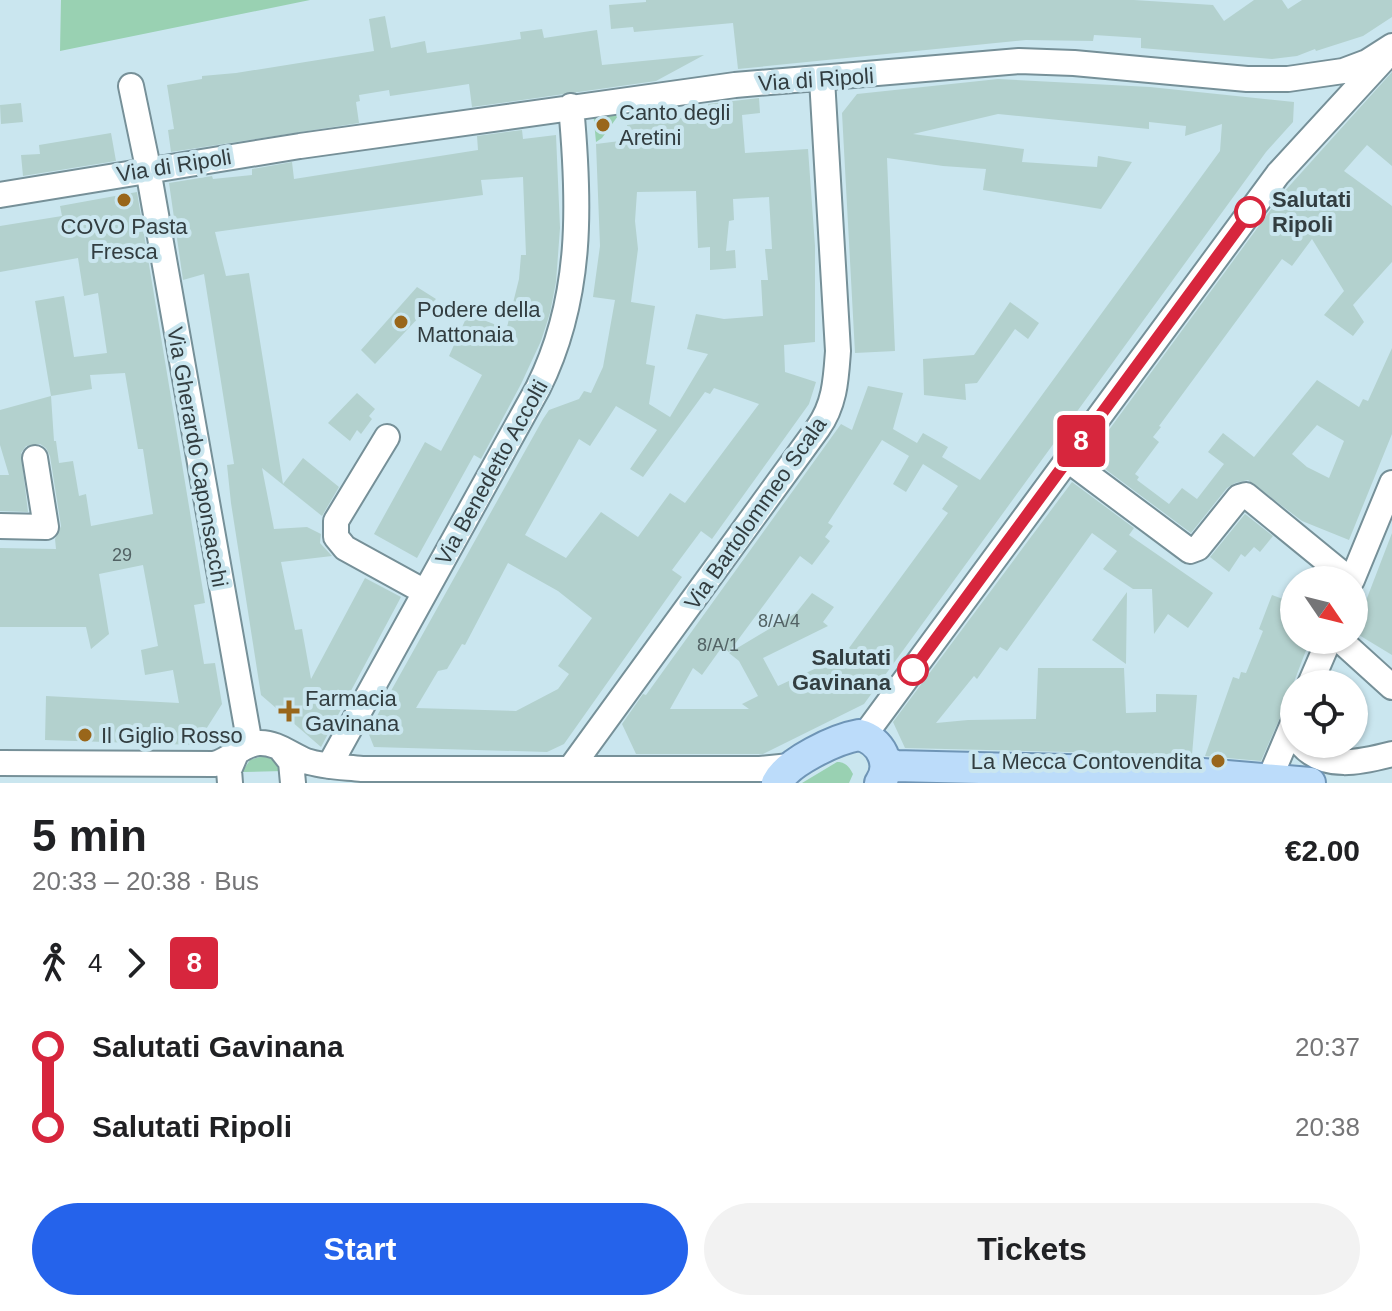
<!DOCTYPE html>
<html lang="en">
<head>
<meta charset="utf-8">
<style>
	body { margin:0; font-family:Arial,sans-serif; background:#f2f2f2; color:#202124; height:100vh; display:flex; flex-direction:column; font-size:30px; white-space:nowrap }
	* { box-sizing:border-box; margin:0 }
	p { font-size:26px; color:#757577 }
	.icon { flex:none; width:44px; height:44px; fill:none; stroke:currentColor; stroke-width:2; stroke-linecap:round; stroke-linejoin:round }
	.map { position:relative; height:783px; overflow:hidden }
	.panel { display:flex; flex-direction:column; background:#fff; flex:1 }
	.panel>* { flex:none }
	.badge { padding:0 16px; border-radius:6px; font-size:28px; line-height:52px }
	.needle { width:52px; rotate:125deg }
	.buttons { position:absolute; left:1280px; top:566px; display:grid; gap:16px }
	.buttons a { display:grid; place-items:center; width:88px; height:88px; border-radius:50%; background:#fff; box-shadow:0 2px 6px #0004; font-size:40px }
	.map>.badge { position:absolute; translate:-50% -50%; box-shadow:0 0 0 4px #fff }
	.legs { display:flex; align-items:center; gap:12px; height:88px; padding:0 32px; font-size:26px }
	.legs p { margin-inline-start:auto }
	.head { display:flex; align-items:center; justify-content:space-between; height:136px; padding:0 32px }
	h1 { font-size:44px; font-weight:700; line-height:60px }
	.action { display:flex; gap:16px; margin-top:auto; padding:16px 32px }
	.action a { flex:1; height:92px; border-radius:48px; background:#2563eb; color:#fff; font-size:32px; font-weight:700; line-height:92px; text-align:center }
	.action a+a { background:#f2f2f2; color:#202124 }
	ul { padding:0 32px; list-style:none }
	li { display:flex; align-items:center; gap:28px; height:80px; font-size:30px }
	li i { display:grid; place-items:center; width:12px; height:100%; margin:0 10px; background:currentColor }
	li i::after { content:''; width:20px; height:20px; margin:-10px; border:6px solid; border-radius:50%; background:#fff }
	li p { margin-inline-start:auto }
	li:first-child i { background:linear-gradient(#0000 50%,currentColor 0) }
	li:last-child i { background:linear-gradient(currentColor 50%,#0000 0) }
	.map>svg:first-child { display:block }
	.green { fill:#99d1b2 }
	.building { fill:#b3d1ce; fill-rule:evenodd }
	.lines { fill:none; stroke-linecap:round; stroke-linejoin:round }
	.minor-casing { stroke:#769098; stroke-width:28 }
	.major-casing { stroke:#6f95b6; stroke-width:34 }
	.minor { stroke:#fff; stroke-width:24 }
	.major { stroke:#bcdcfa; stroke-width:30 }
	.line-1-casing { stroke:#fff; stroke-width:18 }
	.line-1 { stroke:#d7263d; stroke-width:12 }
	.poi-dot { fill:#99661a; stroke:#cae6ef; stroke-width:3 }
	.stop-1-dot { fill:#fff; stroke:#d7263d; stroke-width:4 }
	.labels { text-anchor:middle; stroke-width:8; stroke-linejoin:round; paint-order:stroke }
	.number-label { font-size:18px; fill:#526264 }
	.street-label { font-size:22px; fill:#323d40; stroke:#cae6ef }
	.poi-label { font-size:22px; fill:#323d40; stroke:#cae6ef; text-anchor:start }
	.stop-label { font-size:22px; font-weight:bold; fill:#323d40; stroke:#cae6ef; text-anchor:start }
</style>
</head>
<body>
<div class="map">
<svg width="1392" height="783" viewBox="0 0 1392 783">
	<rect width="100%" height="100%" fill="#cae6ef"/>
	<path class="green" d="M61,0H310L60,51Z
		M623,109L602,138L596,142L593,111Z
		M263,756L276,760L283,771L242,772L250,760Z
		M837,762C845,762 849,766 853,774L849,783H802Z"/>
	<path class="building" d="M646,0H1134L1213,5L1224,21L1254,0H1282L1288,9L1302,0H1392V17L1363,36L1316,51L1315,49L1297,56L1272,59L1141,48V38L1094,35L1093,41L1026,40L738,69L733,23L634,32L633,27L611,29L609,5L646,2Z
		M385,16L391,48L425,41L427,53L521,39L520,32L542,29L544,38L597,30L602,65L704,55L656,81L472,107L469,84L390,96L389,90L359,95L360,101L356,102L359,123L171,152L168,130L174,129L167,85L202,79V76L236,73L374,51L369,19Z
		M1392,72V166L1367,145L1344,171L1392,206V262L1353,305L1364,322L1353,336L1324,315L1344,291L1312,239L1292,266L1282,259L1159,426L1161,427L1153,437L1159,442L1135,474L1139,477L1137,480L1169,504L1182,488L1197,499L1224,464L1208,452L1223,433L1254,457L1317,380L1359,407L1363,399L1368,401L1392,348V434L1349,540L1302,521L1248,480L1235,483L1227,488L1191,533L1089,457L1283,193ZM1317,425L1344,441L1329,478L1307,467L1292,454Z
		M998,79L1150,87L1294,102L1293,122L1266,152L864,704L763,754H636L622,724L643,694L646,695L841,424L852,430L868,386L903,393L893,429L917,443L923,433L948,447L942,457L980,480L1220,151L1222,124L1185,136L1186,126L1149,122V129L998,114L913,134L1024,149L1022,162L1097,167L1098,156L1132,162L1101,209L983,190L986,169L943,166L887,158L895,351L855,353L842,113L857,94ZM882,440L909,456L893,484L906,492L923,464L958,486L942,509L948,513L849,648L853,651L778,686L763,658L828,626L823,622L834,607L812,593L796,613L729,653L739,661L758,696L742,704L749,709H670L693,668L702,675L722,647L729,652L800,556L812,565L830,541L825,537L833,526L828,523Z
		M759,98L760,113L742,115L745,153L808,149L815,246V342L784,345L785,372L816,382L809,404L712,539L701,531L672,570L682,577L564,744L547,752L374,747L368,732L543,419L549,410L579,399L584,391L591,393L603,367L615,300L593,297L600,246L596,144L628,140L627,125L710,114L708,104ZM696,191L698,248L710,247V270L736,268L735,250L726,251L729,221L734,220L733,199L769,197L772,249H765L768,280H761L763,316L724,319L696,314L687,349L708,354L670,417L649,404L655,366L646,364L655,306L631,302L638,249L635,221L637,192ZM714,388L759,404L685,503L670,493L638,537L601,512L566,558L525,535L579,439L590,446L616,406L657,430L630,469L643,477L705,392L710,394ZM508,563L558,591L592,618L558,666L569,674L558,689L516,711L416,708L438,671L447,669L462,644L465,645Z
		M21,103L23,122L1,124L0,105Z
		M522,130L523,139L556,135L560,228L556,282L550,313L541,341L521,384L481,459L474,455L417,558L374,534L425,442L441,451L482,375L449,356L468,314L504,328L507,327L519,279L521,255H526L523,177L481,180L483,195L215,232L226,276L249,273L283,484L303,458L339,487L322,516L262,468L274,529L307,527L321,534L320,543L332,556L281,562L295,630L302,629L311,679L365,578L401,597L321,747L261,695L231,503L227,465L234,464L204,274L183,280L169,183L212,176L213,179L252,175V169L292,162L294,179L478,150L477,136Z
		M111,133L116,161L23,176L21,155L40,154L39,145Z
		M137,192L205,603L194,605L204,664L215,663L222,704L196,745L45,740L46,696L179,703L173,670L145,675L141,650L158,646L143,565L99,574L109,634L91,649L86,627H0V548L56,549L55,539L61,526L50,456L46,448L40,444L26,446L21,453L28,512L0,511V475H9L0,445V410L51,396L35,301L64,296L74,357L107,353L98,293L84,296L78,258L0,272V226L62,216L60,206ZM125,373L138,449H143L153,514L91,526L86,494L79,496L73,461L59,463L56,441H54L51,396L92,389L90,375Z
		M417,287L436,299L375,364L361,350Z
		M1010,302L1039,323L1028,339L1015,329L977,383L965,384L966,400L924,395L923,359L974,355Z
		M357,393L375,409L369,416L372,419L361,434L357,430L350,441L328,423Z
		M1072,482L1134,528L1129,535L1213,593L1188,628L1168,614L1154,634L1152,589H1133L1103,569L1117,551L1092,533L1007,651L1000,647L977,679L974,676L936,723L968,720L1036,719L1038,668H1124L1126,713L1156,712V694L1197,695L1192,755L905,748L893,722Z
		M1245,514L1273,536L1260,552L1254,547L1245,557L1241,554L1229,572L1210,557Z
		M1392,533V655L1354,632Z
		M1127,592L1126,664L1092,640Z
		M1272,595L1294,603V640H1310L1282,713L1261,761L1205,756L1233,677L1239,679L1241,672L1246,673L1263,631L1259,629Z"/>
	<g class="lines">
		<defs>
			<path id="minor" d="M131,86L146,158L250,745
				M0,195L300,146L735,85L1019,61L1074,63L1247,79H1288L1343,71L1367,62L1392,46
				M387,437L336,521V537L345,548L425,592
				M1068,460L1190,551L1198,548L1239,497L1246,495L1350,580
				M0,526L46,527L35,458
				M1352,580L1392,483
				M1340,640L1392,687
				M1310,684L1329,640
				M864,736L1278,174L1382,61
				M1301,744C1325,771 1361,762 1392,754
				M280,748L291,762L293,783
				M0,763L214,764C231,760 242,744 259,743C276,742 291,755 306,761C324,767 343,767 362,769H760L790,766
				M329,766L538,388C583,298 580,203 571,106
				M570,769L818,428C835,404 836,379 838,351L822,79
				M1269,780L1294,721
				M230,783L229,770L235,756"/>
			<path id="major" d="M886,761L895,766L1191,773L1310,783
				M777,783C787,762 836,739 859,735C881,740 893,765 880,783"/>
		</defs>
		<use href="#minor" class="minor-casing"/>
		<use href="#major" class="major-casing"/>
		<use href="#minor" class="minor"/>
		<use href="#major" class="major"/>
	</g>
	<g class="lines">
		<defs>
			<path id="line-1" d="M913,670L1250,212"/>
		</defs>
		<use href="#line-1" class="line-1-casing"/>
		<use href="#line-1" class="line-1"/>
	</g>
	<g class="poi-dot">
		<circle cx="603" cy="125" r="8"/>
		<circle cx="124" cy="200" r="8"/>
		<circle cx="401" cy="322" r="8"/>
		<path d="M285 699h8v8h8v8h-8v8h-8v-8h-8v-8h8z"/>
		<circle cx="85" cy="735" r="8"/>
		<circle cx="1218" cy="761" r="8"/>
	</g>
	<g class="stop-1-dot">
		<circle cx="1250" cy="212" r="14"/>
		<circle cx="913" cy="670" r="14"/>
	</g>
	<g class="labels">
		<g class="number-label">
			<text x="122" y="561">29</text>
			<text x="779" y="627">8/A/4</text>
			<text x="718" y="651">8/A/1</text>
		</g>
		<g class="street-label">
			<text transform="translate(816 79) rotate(-4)" y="8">Via di Ripoli</text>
			<text transform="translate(174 165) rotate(-9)" y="8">Via di Ripoli</text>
			<text transform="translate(198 457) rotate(80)" y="8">Via Gherardo Caponsacchi</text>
			<text transform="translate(491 472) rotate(-61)" y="8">Via Benedetto Accolti</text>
			<text transform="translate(755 513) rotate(-55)" y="8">Via Bartolommeo Scala</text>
		</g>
		<g class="poi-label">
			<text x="619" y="120">Canto degli<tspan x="619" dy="25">Aretini</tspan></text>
			<text x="124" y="234" text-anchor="middle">COVO Pasta<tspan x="124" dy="25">Fresca</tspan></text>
			<text x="417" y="317">Podere della<tspan x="417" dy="25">Mattonaia</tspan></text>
			<text x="305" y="706">Farmacia<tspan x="305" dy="25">Gavinana</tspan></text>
			<text x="101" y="743">Il Giglio Rosso</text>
			<text x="1202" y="769" text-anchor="end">La Mecca Contovendita</text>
		</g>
		<g class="stop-label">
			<text x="1272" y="207">Salutati<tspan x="1272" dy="25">Ripoli</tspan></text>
			<text x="891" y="665" text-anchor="end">Salutati<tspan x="891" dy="25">Gavinana</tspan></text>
		</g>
	</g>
</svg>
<div class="buttons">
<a><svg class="needle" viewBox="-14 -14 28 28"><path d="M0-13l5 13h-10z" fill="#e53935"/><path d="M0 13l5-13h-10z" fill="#757577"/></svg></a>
<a><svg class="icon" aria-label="locate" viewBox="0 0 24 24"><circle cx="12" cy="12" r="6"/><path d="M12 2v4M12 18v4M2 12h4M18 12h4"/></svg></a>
</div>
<b class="badge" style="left:1081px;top:441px;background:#d7263d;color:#fff">8</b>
</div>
<section class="panel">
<div class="head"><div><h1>5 min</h1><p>20:33 – 20:38 · Bus</p></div><b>€2.00</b></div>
<div class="legs"><svg class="icon" aria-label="walk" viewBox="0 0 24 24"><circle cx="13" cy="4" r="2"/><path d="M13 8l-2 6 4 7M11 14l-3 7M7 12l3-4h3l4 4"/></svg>4<svg class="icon" aria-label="forward" viewBox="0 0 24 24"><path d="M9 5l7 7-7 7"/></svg><b class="badge" style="background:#d7263d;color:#fff">8</b></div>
<ul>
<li><i style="color:#d7263d"></i><b>Salutati Gavinana</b><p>20:37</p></li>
<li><i style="color:#d7263d"></i><b>Salutati Ripoli</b><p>20:38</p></li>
</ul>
<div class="action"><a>Start</a><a>Tickets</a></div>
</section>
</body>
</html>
